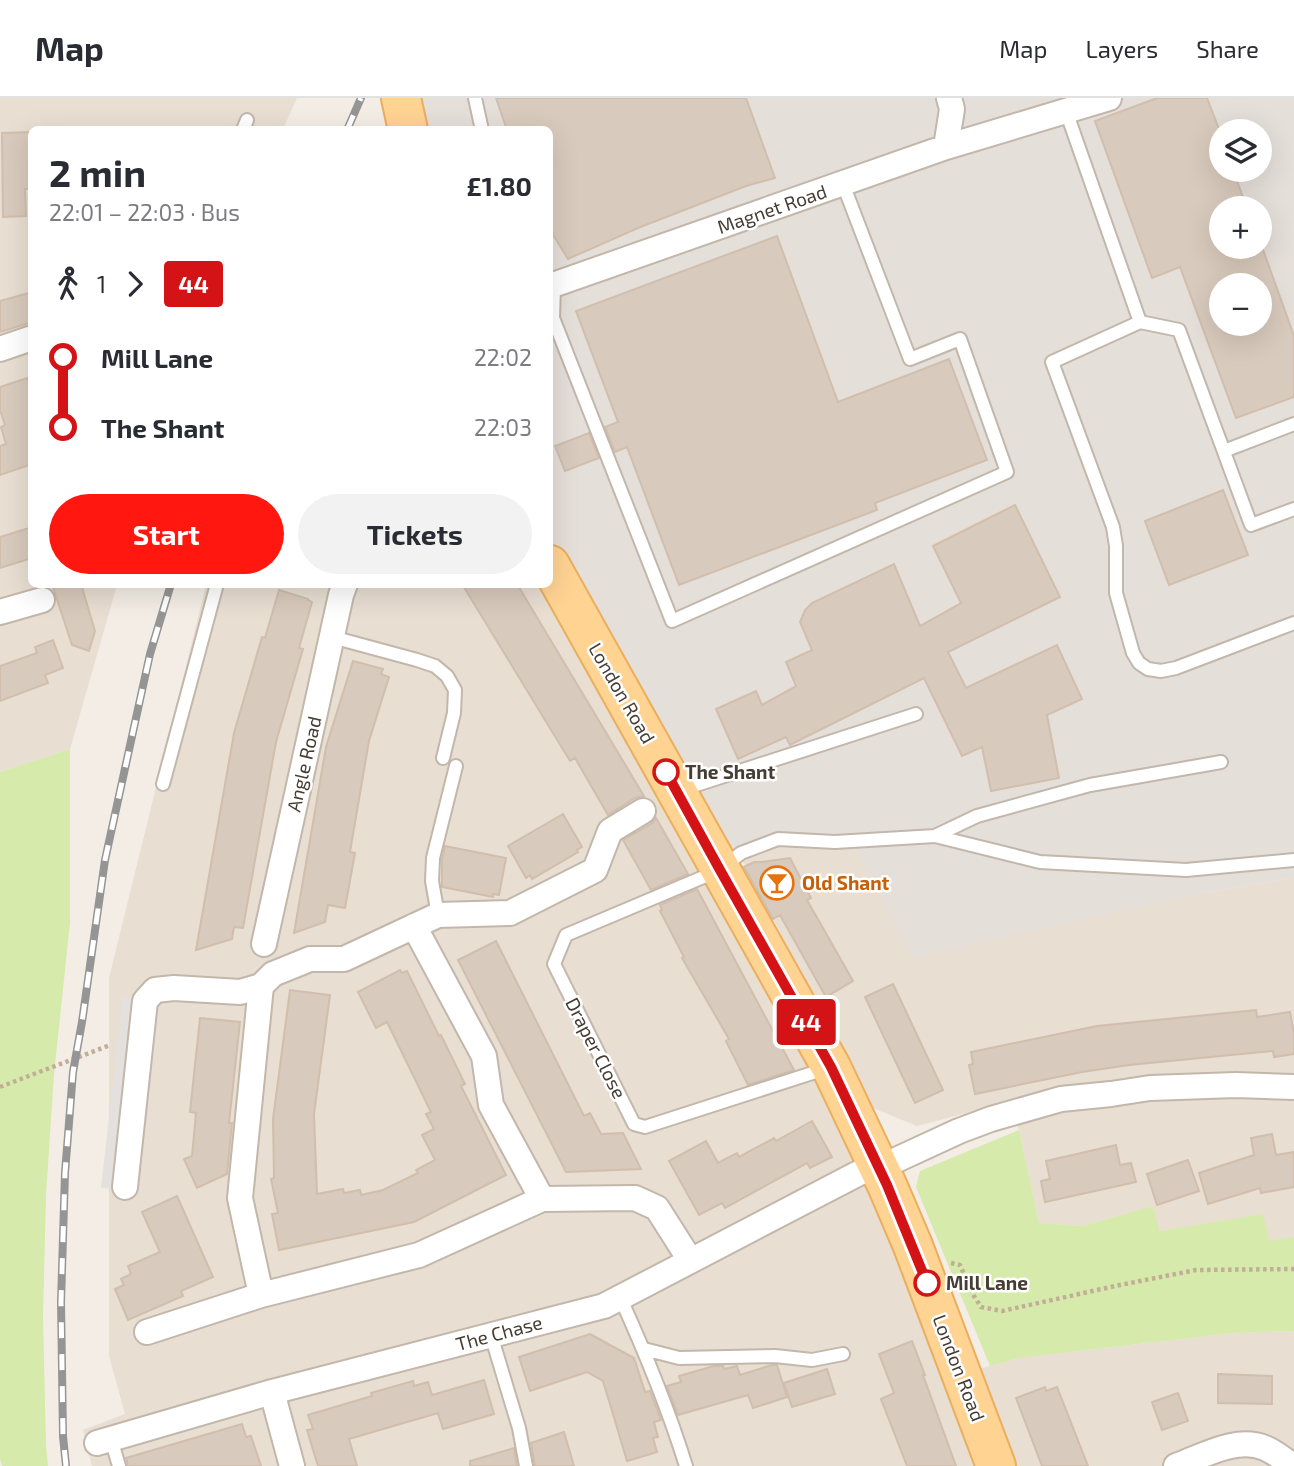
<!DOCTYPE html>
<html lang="en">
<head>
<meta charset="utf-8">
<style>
	body { margin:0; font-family:"Exo 2",sans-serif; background:#f2f2f3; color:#2b2b33; height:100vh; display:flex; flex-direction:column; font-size:26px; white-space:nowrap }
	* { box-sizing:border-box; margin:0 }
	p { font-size:23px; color:#7c7c81 }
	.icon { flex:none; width:38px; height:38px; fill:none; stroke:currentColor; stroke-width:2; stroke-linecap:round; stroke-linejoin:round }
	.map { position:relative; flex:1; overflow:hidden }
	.sheet { position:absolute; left:28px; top:28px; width:525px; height:462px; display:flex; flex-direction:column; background:#fff; border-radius:10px; box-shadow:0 7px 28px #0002 }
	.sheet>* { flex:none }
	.badge { padding:0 14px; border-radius:5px; font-size:24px; line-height:46px }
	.controls { position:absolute; left:1209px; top:21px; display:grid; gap:14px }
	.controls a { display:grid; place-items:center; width:63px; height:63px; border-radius:50%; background:#fff; box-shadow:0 7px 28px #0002; font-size:35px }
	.map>.badge { position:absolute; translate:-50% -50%; box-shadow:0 0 0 4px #fff }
	.legs { display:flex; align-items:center; gap:10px; height:77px; padding:0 21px; font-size:23px }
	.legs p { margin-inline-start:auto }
	.headline { display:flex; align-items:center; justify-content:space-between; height:119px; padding:0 21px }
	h1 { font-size:38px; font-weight:700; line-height:52px }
	.action { display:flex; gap:14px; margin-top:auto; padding:14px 21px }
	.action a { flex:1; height:80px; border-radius:42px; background:#ff1710; color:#fff; font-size:28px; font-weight:700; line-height:80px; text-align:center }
	.action a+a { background:#f2f2f3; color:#2b2b33 }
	ul { padding:0 21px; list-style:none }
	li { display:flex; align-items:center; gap:24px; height:70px; font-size:26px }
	li i { display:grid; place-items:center; width:10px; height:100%; margin:0 9px; background:currentColor }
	li i::after { content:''; width:18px; height:18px; margin:-9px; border:5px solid; border-radius:50%; background:#fff }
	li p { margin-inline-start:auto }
	li:first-child i { background:linear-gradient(#0000 50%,currentColor 0) }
	li:last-child i { background:linear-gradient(currentColor 50%,#0000 0) }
	header { display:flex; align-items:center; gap:42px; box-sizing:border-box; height:98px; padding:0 35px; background:#fff; border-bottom:2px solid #e1e1e2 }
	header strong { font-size:33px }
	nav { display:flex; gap:38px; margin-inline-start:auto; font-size:24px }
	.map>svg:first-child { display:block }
	.residential { fill:#e8ded2 }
	.industrial { fill:#e5dfda; fill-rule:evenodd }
	.green { fill:#d5eaab }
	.parking { fill:#e4e0dd }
	.building { fill:#d8cabc; stroke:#d1beac; stroke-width:2; fill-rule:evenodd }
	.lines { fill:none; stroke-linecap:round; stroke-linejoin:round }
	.service-casing { stroke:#c2b7aa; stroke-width:16 }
	.minor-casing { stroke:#c2b7aa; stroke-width:28 }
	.primary-casing { stroke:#eaae5c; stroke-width:42 }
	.path { stroke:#c2ae97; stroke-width:4.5; stroke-dasharray:3.5 3.5; stroke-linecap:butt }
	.service { stroke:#fff; stroke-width:12 }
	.minor { stroke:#fff; stroke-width:24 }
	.primary { stroke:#ffd392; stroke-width:38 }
	.rail-casing { stroke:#959595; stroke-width:8 }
	.rail { stroke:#fff; stroke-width:5; stroke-dasharray:16; stroke-linecap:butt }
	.line-1-casing { stroke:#fff; stroke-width:16 }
	.line-1 { stroke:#d41317; stroke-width:10 }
	.stop-1-dot { fill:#fff; stroke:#d41317; stroke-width:3.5 }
	.labels { text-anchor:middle; stroke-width:5; stroke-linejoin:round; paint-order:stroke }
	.street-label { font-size:19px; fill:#463d34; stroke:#fff }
	.stop-label { font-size:19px; font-weight:bold; fill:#463d34; stroke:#fff; text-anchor:start }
	.food-label { font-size:19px; font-weight:bold; fill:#c56008; stroke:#fff; text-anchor:start }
</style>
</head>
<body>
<header>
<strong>Map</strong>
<nav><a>Map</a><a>Layers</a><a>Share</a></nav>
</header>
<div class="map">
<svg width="1294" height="1368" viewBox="0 0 1294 1368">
	<rect width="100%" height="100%" fill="#f3ede5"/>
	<path class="residential" d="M0,0H297L283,31L32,32V486L117,487L70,651L0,674Z
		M550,486L656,655L961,1276L1019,1260L1233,1235L1294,1233V1368H92L83,1332L125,1316L109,1258V880L206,487Z
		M762,747L854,750L1197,796L1294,780V1139L1270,1144L1262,1117L1158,1133L1153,1108L1082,1128L1039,1125L1019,1032L1009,1004L917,1028L873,1010L740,758Z"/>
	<path class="industrial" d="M405,0H1294V780L1197,796L913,860L854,750L762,747L740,758L704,742L550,467V32L408,31ZM1222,33H1260V72H1222ZM1222,110H1260V149H1222ZM1222,187H1260V226H1222Z"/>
	<path class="green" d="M70,651V825L54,976L46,1097L43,1219L46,1348L48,1368H2L0,1361V674Z
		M1019,1032L1039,1125L1082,1128L1153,1108L1159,1133L1263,1116L1270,1143L1294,1139V1233L1233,1235L1019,1260L990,1268L916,1089L920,1073Z"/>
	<path class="parking" d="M123,898L160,902L139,1093L101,1090Z"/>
	<path class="building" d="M496,0H746L775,80L746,88L638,130L568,161L550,132V32H507Z
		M1157,0H1207L1222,39V72H1233L1247,110H1222V149H1262L1294,238V299L1236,320L1180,169L1152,180L1095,23ZM1222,187H1260V226H1222Z
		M32,34V91H25L26,118L3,119L2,35Z
		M777,138L838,304L949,261L987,362L875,405L877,412L679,487L627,349L615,354L605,329L618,324L576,213Z
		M32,194V224L0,234V203Z
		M27,280L32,292V366L0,377V348L6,346L1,329L5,327L0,312V289Z
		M589,335L599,360L565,373L555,348Z
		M1223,392L1248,457L1169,487L1145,423Z
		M1015,407L1060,499L948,554L966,590L1057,547L1082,601L1047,617L1059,680L991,693L982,649L962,658L924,580L790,647L786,639L738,661L716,611L756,593L762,607L796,588L786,564L812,552L800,524L805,512L812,505L894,466L920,528L961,505L933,448Z
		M32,429V460L0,470V439Z
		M52,486H81L95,533L89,553L72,547Z
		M462,486H517L644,698L635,700L608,717L575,660L570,663Z
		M279,492L308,501V502L312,504L299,550L303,551L276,644L243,830L234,829L232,841L196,852L234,635L262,539L265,540Z
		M53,542L63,570L45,577L48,585L0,603V568L37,555L35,549Z
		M353,563L383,571L381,576L389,579L369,643L365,666L350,754L355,755L345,810L328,807L325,824L294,835L326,649Z
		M563,716L582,749L577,752L578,754L532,781L530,777L526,780L508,748Z
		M656,720L688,776L651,792L623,742L651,726Z
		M445,748L506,760L499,797L493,796V799L442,789V761Z
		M790,760L811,800L807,802L853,883L826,899L780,817L773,821L744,769L754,764H762Z
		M697,791L767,922L794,972L748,987L726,943L729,941L682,860L684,859L660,813L662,812L660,807Z
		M496,843L584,1018L590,1015L601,1036L623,1035L641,1071L566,1074L458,862Z
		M400,872L402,875L407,873L439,938L441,937L465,986L461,988L506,1077L414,1124L279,1152L272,1116L278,1115L271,1081L274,1080L273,1021L290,892L330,897L314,1016L317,1096L343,1091L344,1095L360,1092L361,1097L383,1092L418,1075L416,1072L435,1062L422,1037L434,1031L426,1016L431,1014L387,924L376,930L358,894Z
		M893,886L943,992L915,1005L865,899Z
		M1256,912L1257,919L1290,914L1294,936V956L1274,959L1273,953L1129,967L1082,974L975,996L969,967L973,966L971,954L1097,928Z
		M200,920L240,924L229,1025H232L227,1076L197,1090L184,1061L192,1058L196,1015L190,1014Z
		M812,1023L832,1059L810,1070L807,1065L725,1110L722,1105L699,1117L669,1063L706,1043L718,1065L737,1055L739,1059L774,1040L776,1043Z
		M1272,1036L1276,1057L1294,1054V1089L1261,1095L1260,1090L1208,1106L1199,1075L1254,1057L1251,1040Z
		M1116,1047L1120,1067L1131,1065L1136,1084L1045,1104L1041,1083L1050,1081L1046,1063Z
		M1188,1062L1199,1093L1157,1107L1147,1076Z
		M177,1098L213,1179L181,1193L183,1198L128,1222L115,1191L124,1187L121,1181L131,1176L128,1168L160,1154L142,1114Z
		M590,1236L634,1260L645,1294L650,1293L661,1322L654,1324L658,1339L653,1340L657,1354L627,1363L603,1283L587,1274L530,1293L519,1259Z
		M912,1243L925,1277H923L956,1368H907L881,1301L894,1295L879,1256Z
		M772,1267H777L787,1299L753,1310L748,1297L678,1317L667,1288L681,1284L679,1278L714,1268H723L724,1271L737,1268L740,1277Z
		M827,1271L835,1296L792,1309L784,1285Z
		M1218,1276L1272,1278V1306L1218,1305Z
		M484,1282L494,1316L443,1331L438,1315L349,1341L357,1368H318L307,1332L313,1331L308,1317L372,1298L371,1295L413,1283L414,1288L428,1284L432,1297Z
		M1045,1289L1046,1293L1057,1289L1088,1368H1042L1016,1300Z
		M1178,1295L1188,1323L1162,1332L1152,1304Z
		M242,1326L246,1339L251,1338L261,1368H128L126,1360Z
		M564,1334L574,1368H535L531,1345Z
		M514,1350L517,1368H470V1363Z"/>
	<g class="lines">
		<defs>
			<path id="service" d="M475,0L482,32
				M1066,13L1140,224L1052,264L1113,429L1116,448V495L1133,555L1139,565L1148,571L1161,573L1176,570L1294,525
				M243,32L247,22
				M552,183L554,187L553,220L672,523L1007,374L960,241L910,261L843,86
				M1140,224L1179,232L1251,427L1294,411
				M1224,353L1294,326
				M332,539L417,562L435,568L447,578L455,592L454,615L443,660
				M163,686L217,486
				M681,692L916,616
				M935,738L1040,764L1186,772L1294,762
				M438,817L432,783L433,760L456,668
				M828,970L645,1029L634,1026L554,866L566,837L720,772L741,755L778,741L835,744L935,738L977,718L1090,687L1221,664
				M620,1199C645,1254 668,1310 686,1368
				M491,1237L519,1330L526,1368
				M644,1251L679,1260L775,1258L812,1262L843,1256
				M111,1341L119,1368"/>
			<path id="minor" d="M946,49L952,11L949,0
				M550,188L946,49L1109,0
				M0,251L32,240
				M0,514L42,502
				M414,828L484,958L491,1007L542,1101L635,1100L657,1110L690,1162
				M264,846L341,497L345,486
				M261,888L240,1100L261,1197
				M125,1089L145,903L155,892L174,890L240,894L261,888L273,876L310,861H344L438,817L510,815L595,772L610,733L643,713
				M147,1234L261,1197L419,1157L542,1101
				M272,1294L292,1368
				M97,1345L272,1294L604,1208L857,1076L877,1067L894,1063L959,1033L991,1021L1061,1001L1111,996L1150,990L1236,987L1294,989
				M1176,1368C1203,1358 1237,1338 1265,1350C1275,1354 1284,1362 1293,1368"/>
			<path id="primary" d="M401,0L408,32
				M550,467L831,969L887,1087L913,1148L996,1368"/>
		</defs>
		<use href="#service" class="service-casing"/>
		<use href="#minor" class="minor-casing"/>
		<use href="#primary" class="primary-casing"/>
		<path class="path" d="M0,989L110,947
			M951,1165L960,1167L974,1198L981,1209L1002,1213L1120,1187L1196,1172L1294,1171"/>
		<use href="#service" class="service"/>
		<use href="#minor" class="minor"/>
		<use href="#primary" class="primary"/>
		<defs>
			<path id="rail" d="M347,32L361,0
				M66,1368L63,1338L61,1204L65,1075L73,974L82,924L105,762L150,556L171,486"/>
		</defs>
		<use href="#rail" class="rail-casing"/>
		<use href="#rail" class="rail"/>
	</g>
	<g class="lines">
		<defs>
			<path id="line-1" d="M666,674L720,772L831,969L887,1087L927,1185"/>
		</defs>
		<use href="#line-1" class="line-1-casing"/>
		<use href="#line-1" class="line-1"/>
	</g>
	<defs>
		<symbol id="bar-ring" viewBox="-11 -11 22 22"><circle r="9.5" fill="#fff" stroke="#e8710a" stroke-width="1.5"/><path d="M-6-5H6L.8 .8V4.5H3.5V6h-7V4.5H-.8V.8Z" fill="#e8710a"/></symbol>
	</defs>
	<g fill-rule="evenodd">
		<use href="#bar-ring" x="758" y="766" width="38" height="38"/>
	</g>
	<g class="stop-1-dot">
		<circle cx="666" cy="674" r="12"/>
		<circle cx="927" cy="1185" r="12"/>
	</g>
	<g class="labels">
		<g class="street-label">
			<text transform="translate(772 111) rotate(-19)" y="7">Magnet Road</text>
			<text transform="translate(622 595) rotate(60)" y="7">London Road</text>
			<text transform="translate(304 666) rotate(-77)" y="7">Angle Road</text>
			<text transform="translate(596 950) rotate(63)" y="7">Draper Close</text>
			<text transform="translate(499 1235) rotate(-15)" y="7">The Chase</text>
			<text transform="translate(959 1270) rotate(69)" y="7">London Road</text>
		</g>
		<g class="stop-label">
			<text x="685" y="681">The Shant</text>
			<text x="946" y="1192">Mill Lane</text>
		</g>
		<g class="food-label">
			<text x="802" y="792">Old Shant</text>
		</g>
	</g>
</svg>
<div class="controls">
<a><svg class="icon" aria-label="layers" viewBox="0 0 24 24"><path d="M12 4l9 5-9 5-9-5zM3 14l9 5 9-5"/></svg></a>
<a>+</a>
<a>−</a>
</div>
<b class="badge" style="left:806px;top:924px;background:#d41317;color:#fff">44</b>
<section class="sheet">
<div class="headline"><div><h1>2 min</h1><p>22:01 – 22:03 · Bus</p></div><b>£1.80</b></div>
<div class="legs"><svg class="icon" aria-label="walk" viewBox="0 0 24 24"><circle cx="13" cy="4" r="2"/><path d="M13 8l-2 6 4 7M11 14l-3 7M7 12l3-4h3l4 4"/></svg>1<svg class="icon" aria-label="forward" viewBox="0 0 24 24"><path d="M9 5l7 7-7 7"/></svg><b class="badge" style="background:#d41317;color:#fff">44</b></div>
<ul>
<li><i style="color:#d41317"></i><b>Mill Lane</b><p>22:02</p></li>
<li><i style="color:#d41317"></i><b>The Shant</b><p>22:03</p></li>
</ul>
<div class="action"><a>Start</a><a>Tickets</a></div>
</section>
</div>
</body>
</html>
